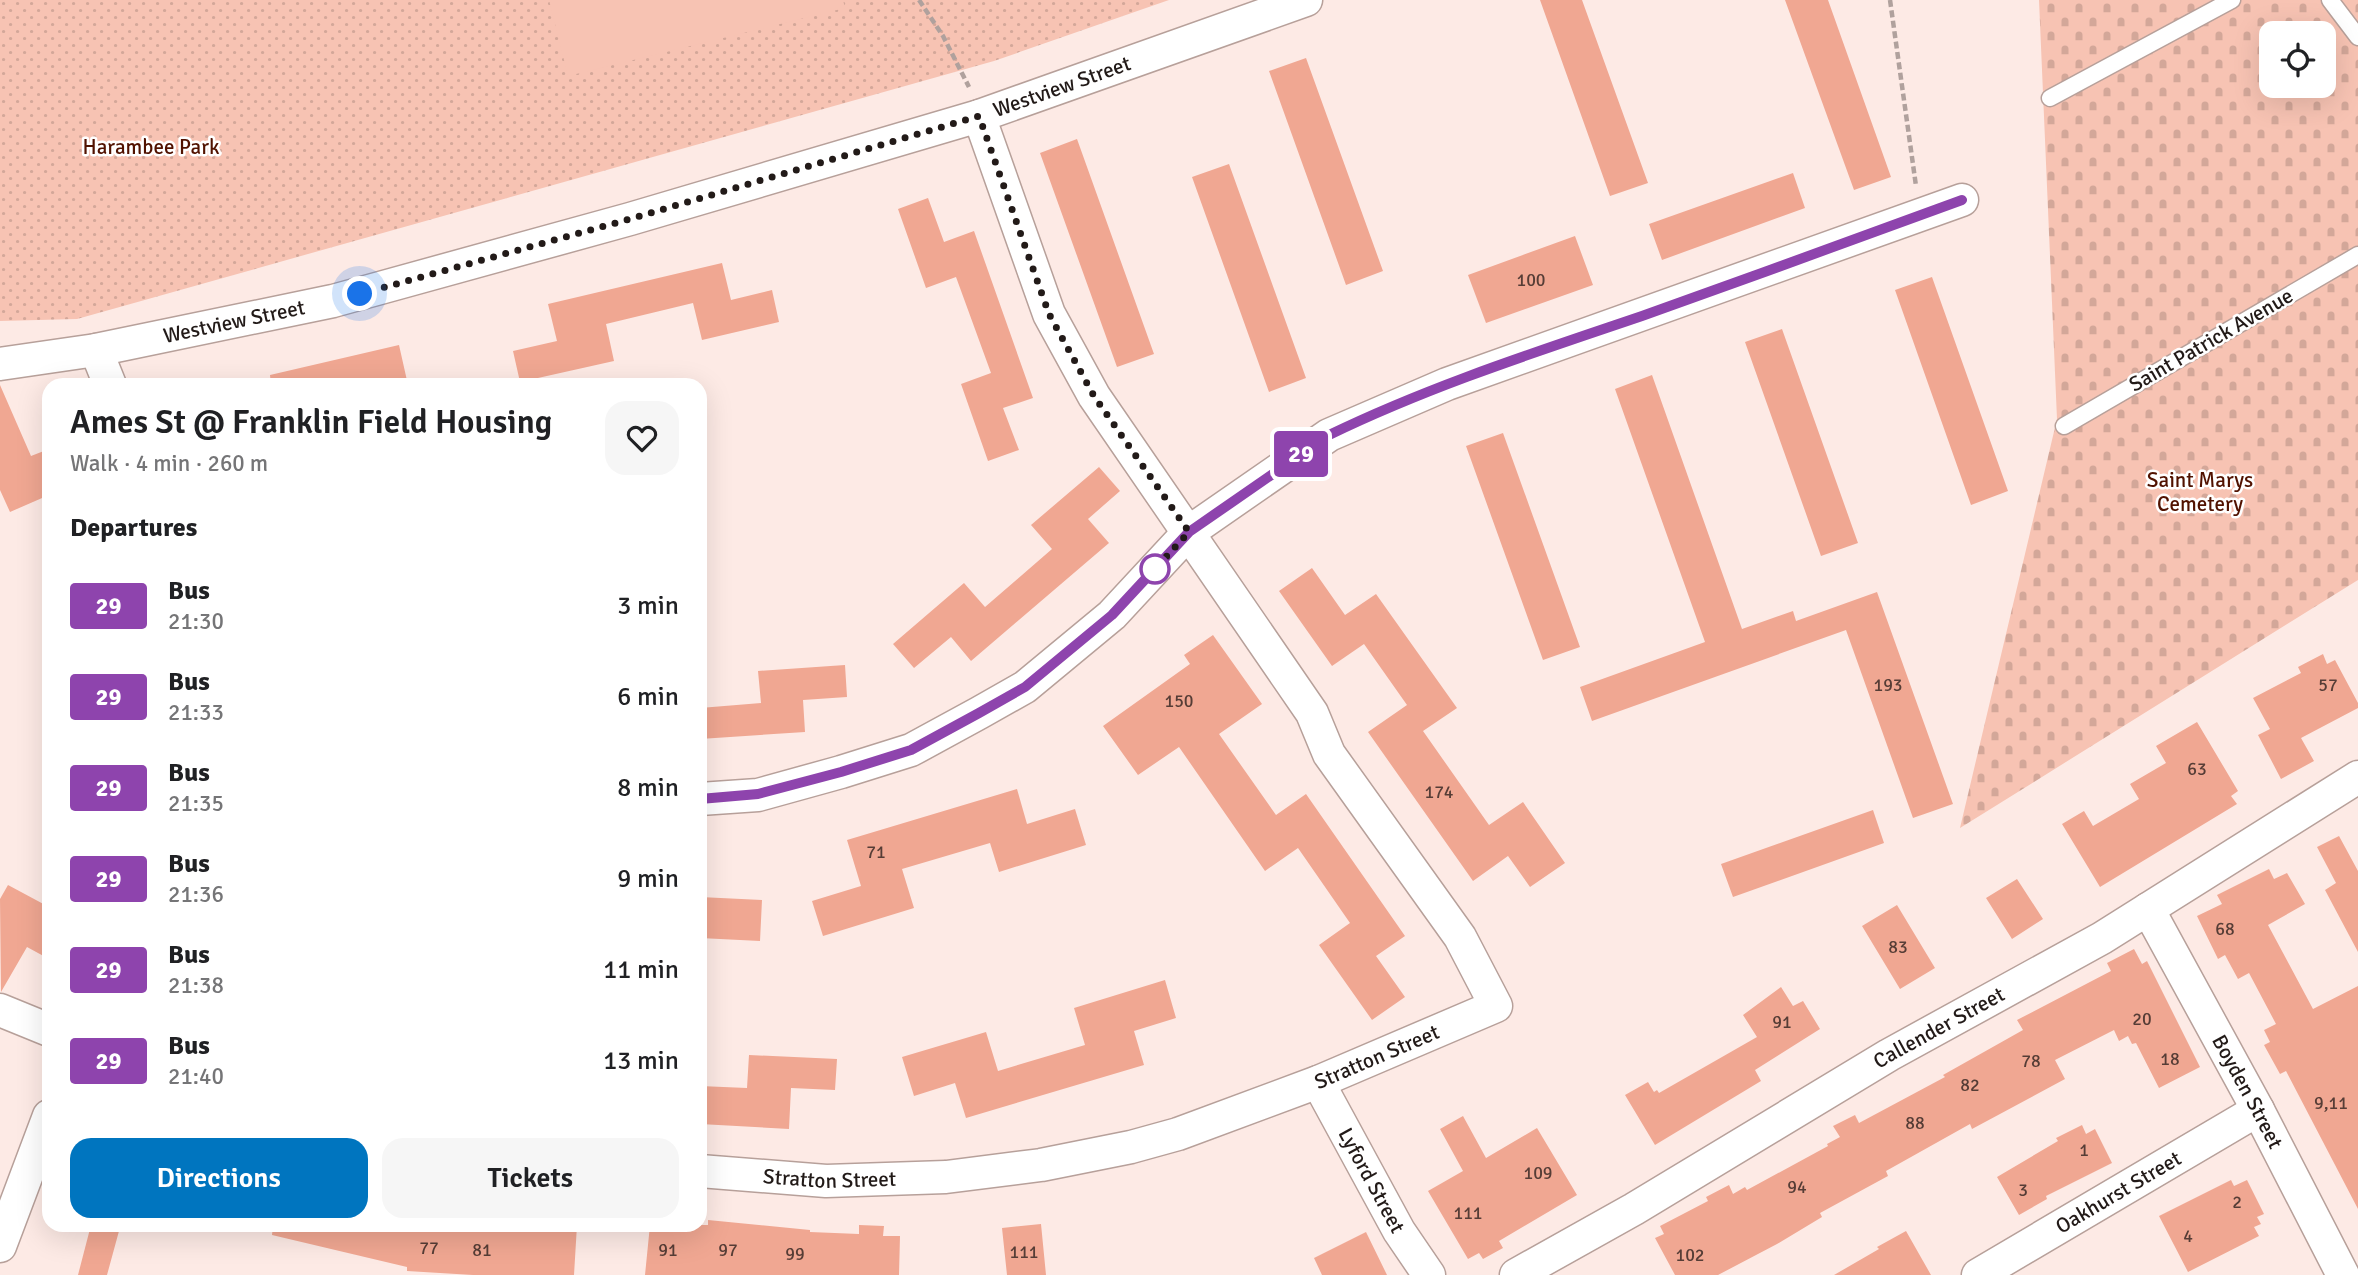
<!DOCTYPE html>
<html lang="en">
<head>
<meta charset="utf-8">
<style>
	body { margin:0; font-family:Signika,sans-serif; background:#f6f6f6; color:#202124; height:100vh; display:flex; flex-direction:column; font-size:26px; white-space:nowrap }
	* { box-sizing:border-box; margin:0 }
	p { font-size:23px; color:#757577 }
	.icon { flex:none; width:38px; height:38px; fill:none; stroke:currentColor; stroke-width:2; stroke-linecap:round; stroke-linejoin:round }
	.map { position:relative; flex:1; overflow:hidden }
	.details { position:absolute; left:42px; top:378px; width:665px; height:854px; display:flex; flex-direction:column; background:#fff; border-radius:21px; box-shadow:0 7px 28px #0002 }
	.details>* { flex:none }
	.badge { padding:0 14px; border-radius:5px; font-size:24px; line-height:46px }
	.fabs { position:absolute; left:2259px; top:21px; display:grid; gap:14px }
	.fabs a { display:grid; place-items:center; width:77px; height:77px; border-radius:14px; background:#fff; box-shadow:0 7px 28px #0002; font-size:35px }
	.you { position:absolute; width:35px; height:35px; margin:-18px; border:5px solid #fff; border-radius:50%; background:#1a73e8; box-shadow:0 0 0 10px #1a73e833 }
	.map>.badge { position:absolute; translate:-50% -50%; box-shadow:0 0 0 4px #fff }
	h2 { padding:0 28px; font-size:26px; line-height:63px }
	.round { display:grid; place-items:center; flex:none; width:74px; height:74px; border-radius:21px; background:#f6f6f6 }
	.headline { display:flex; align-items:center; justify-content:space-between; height:119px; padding:0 28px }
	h1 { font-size:33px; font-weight:600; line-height:52px }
	.action { display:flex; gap:14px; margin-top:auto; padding:14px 28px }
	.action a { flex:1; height:80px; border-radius:21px; background:#0075bf; color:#fff; font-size:28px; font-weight:600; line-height:80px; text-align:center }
	.action a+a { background:#f6f6f6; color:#202124 }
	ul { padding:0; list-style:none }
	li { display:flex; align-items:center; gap:21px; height:91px; padding:0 28px }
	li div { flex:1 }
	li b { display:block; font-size:26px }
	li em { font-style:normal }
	li .badge { min-width:77px; font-weight:700; text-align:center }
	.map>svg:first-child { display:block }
	.grass { fill:url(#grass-dots) }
	.cemetery { fill:url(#cemetery-stones); fill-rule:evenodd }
	.pitch { fill:#f7c3b3 }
	.building { fill:#f0a792 }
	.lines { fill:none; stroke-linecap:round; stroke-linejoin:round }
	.service-casing { stroke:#b7a09a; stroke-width:19 }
	.minor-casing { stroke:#b7a09a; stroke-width:35 }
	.path { stroke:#b0a19d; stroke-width:4.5; stroke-dasharray:7 3.5; stroke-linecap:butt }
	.service { stroke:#fff; stroke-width:16 }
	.minor { stroke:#fff; stroke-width:32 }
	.line-casing { stroke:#fff; stroke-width:16 }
	.line { stroke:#8e44ad; stroke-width:10 }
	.walk { stroke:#221a18; stroke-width:7; stroke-dasharray:0 12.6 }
	.stop-dot { fill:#fff; stroke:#8e44ad; stroke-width:3.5 }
	.labels { text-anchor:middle; stroke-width:5; stroke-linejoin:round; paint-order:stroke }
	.number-label { font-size:18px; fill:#563d36 }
	.street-label { font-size:21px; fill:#221a18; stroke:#fff }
	.park-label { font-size:21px; fill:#511200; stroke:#fff }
</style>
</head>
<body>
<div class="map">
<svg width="2358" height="1275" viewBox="0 0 2358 1275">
	<defs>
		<pattern id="grass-dots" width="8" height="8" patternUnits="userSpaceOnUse" patternTransform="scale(1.75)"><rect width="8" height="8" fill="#f7c3b3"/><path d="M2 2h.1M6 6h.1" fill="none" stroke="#d3a799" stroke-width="1.8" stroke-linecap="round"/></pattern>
		<pattern id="cemetery-stones" width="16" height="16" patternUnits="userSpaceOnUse" patternTransform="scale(1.75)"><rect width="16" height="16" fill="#f7c3b3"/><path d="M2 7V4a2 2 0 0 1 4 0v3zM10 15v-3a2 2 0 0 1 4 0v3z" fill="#d3a799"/></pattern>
	</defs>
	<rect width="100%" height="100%" fill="#fdeae5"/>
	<path class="grass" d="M0,0H1169L994,61L77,319L0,321Z"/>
	<path class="cemetery" d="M2039,0H2358V580L1960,828L2057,419ZM2272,33H2324V86H2272Z"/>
	<path class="pitch" d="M549,0H843L845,8L568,76Z"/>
	<path class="building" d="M1540,0H1582L1648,183L1610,196Z
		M1785,0H1828L1891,177L1854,190Z
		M1306,58L1383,271L1346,285L1269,71Z
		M1077,139L1154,354L1117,367L1040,153Z
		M1229,164L1306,378L1269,392L1192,177Z
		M1793,173L1805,208L1662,260L1649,224Z
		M928,198L944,242L974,231L1033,398L1003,408L1019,450L988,461L961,384L991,373L956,277L926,288L898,209Z
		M1575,236L1593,285L1486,323L1468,275Z
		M722,263L731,300L772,290L779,322L702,340L693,303L606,324L614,361L520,382L513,351L557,341L548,304Z
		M1932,277L2008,491L1971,505L1895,290Z
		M1782,329L1858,543L1821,556L1745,342Z
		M399,345L408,385H271L270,375Z
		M1652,375L1742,629L1793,611L1796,621L1877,592L1953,804L1913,818L1846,630L1592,721L1580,687L1705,642L1615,389Z
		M0,385L31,456L49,449V495L10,512L0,490Z
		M1503,433L1580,647L1543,660L1466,446Z
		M1099,467L1120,491L1088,519L1109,543L971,661L951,637L914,668L893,644L964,583L985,607L1052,549L1031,525Z
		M1312,568L1345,615L1376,594L1457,708L1423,731L1489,825L1523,802L1565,863L1530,887L1508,856L1473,881L1368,732L1407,705L1364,644L1332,666L1279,591Z
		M1213,635L1262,704L1219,734L1276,815L1306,794L1405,936L1376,956L1405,997L1372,1020L1319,945L1350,923L1298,848L1265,871L1179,747L1138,775L1103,726L1190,664L1184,655Z
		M2323,654L2327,664L2335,660L2358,703V708L2301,738L2314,761L2281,779L2258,735L2270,729L2253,698L2301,673L2298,667Z
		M845,665L847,697L803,700L805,732L700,739V708L761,703L758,671Z
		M2197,722L2238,791L2231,796L2237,804L2100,887L2062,824L2084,811L2093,826L2139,799L2130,784L2166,763L2156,746Z
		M1017,789L1027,824L1075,809L1086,845L999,872L990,843L902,869L914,908L823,936L812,901L861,886L847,840Z
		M1873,810L1884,843L1733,897L1721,864Z
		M2339,836L2358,871V952L2325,890L2336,883L2317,847Z
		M2269,869L2274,879L2287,873L2305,904L2268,925L2313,1009L2358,986V1209L2286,1071L2280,1074L2264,1045L2270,1042L2264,1030L2276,1024L2249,973L2238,979L2225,955L2218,959L2197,916L2222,904L2217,895Z
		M2017,879L2043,919L2012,939L1986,898Z
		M8,885L49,907V959L27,947L1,992L0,899Z
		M700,897L762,900L760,941L700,938Z
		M1897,905L1935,968L1900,989L1862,926Z
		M2134,949L2142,964L2147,961L2200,1067L2159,1088L2136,1043L2132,1044L2128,1036L2119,1041L2114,1030L2055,1060L2065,1079L1972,1129L1970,1124L1886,1171L1888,1176L1820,1213L1822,1217L1777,1244L1718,1275H1675L1655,1238L1664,1234L1660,1226L1708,1201L1706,1197L1729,1185L1733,1194L1745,1187L1747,1190L1828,1146L1827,1144L1840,1137L1833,1126L1855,1115L1859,1123L1945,1077L1943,1075L2023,1030L2017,1020L2111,971L2107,963Z
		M1165,980L1176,1018L1134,1031L1144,1065L966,1118L955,1083L914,1096L902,1057L986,1032L998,1071L1085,1045L1074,1008Z
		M1781,987L1793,1006L1803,1001L1820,1029L1755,1070L1761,1081L1655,1145L1625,1095L1648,1082L1654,1092L1657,1090L1659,1093L1757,1037L1743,1015Z
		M749,1055L837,1059L835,1090L791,1088L789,1129L700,1124V1086L747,1088Z
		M1463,1116L1486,1158L1537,1128L1577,1195L1499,1241L1503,1248L1483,1259L1479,1253L1468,1259L1428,1191L1463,1171L1440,1129Z
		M2082,1125L2086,1134L2095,1129L2112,1163L2046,1196L2047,1199L2019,1215L1997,1177L2058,1141L2056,1138Z
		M2231,1180L2234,1186L2247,1180L2264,1214L2257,1217L2261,1224L2254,1227L2259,1236L2188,1272L2159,1216Z
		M708,1220L810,1230V1232L859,1234V1225L884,1226L883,1236H900L899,1275H645L650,1225H708Z
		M1041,1224L1046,1275H1007L1002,1228Z
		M91,1225L119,1231L107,1275H78Z
		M273,1225H577L574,1275H473L407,1271V1267L272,1235Z
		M1906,1231L1931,1275H1834L1879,1249L1877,1247Z
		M1366,1232L1387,1275H1322L1314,1258Z"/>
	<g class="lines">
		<defs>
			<path id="service" d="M2330,0L2358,37
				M2050,98L2232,0
				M2064,426L2358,255"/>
			<g id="minor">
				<path d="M96,350L110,385"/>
				<path id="s1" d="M0,364L96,350L333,301L630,219L979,116L1306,0"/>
				<path d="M700,799L758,795L841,772L911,750L979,713L1025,687L1112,615L1189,532L1329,435L1447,384L1962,200"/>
				<path id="s2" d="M2148,909L2258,1110L2343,1275"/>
				<path d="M0,1010L49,1030"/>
				<path id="s3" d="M1318,1082L1399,1231L1429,1275"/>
				<path id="s4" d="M700,1171L826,1181L946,1177L1041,1165L1131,1147L1178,1134L1318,1082L1496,1006L1460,937L1329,754L1312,713L1094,396L1049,314L979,116"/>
				<path d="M0,1246L49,1116"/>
				<path id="s5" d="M1516,1275L1634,1209L1889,1055L2102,938L2358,777"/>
				<path id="s6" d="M1978,1275L2258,1110"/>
			</g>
		</defs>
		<use href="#service" class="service-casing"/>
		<use href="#minor" class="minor-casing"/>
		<path class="path" d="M919,0L943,36L969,87
			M1890,0L1916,186"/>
		<use href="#service" class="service"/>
		<use href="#minor" class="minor"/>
	</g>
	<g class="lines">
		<defs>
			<path id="line" d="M700,799L758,794L841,772L911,750L979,713L1025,687L1112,615L1189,532L1329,435C1430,386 1536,352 1642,316C1749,278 1855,239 1962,200"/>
		</defs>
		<use href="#line" class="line-casing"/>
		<use href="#line" class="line"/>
		<path class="walk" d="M360,294L630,219L979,116L1049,314L1094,396L1189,532L1155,569"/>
	</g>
	<circle class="stop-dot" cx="1155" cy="569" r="14"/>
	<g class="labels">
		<g class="number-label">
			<text x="1531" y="286">100</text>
			<text x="1888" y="691">193</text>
			<text x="2328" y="691">57</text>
			<text x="1179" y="707">150</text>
			<text x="2197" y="775">63</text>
			<text x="1439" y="798">174</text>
			<text x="876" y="858">71</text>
			<text x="2225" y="935">68</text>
			<text x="1898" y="953">83</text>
			<text x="2142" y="1025">20</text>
			<text x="1782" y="1028">91</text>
			<text x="2170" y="1065">18</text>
			<text x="2031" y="1067">78</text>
			<text x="1970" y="1091">82</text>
			<text x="2331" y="1109">9,11</text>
			<text x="1915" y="1129">88</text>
			<text x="2084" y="1156">1</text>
			<text x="1538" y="1179">109</text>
			<text x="1797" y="1193">94</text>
			<text x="2023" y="1196">3</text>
			<text x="2237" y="1208">2</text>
			<text x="1468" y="1219">111</text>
			<text x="2188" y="1242">4</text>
			<text x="429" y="1254">77</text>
			<text x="482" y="1256">81</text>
			<text x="668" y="1256">91</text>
			<text x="728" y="1256">97</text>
			<text x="1024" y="1258">111</text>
			<text x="795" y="1260">99</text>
			<text x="1690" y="1261">102</text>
		</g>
		<g class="street-label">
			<text dy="7" stroke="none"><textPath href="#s1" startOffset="1099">Westview Street</textPath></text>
			<text dy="7" stroke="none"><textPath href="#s1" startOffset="238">Westview Street</textPath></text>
			<text transform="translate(2211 340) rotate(-30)" y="7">Saint Patrick Avenue</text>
			<text dy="7" stroke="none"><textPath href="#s5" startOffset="490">Callender Street</textPath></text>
			<text dy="7" stroke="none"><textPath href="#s4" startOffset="696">Stratton Street</textPath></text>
			<text dy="7" stroke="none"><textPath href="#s2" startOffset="208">Boyden Street</textPath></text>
			<text dy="7" stroke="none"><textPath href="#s4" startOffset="130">Stratton Street</textPath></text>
			<text dy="7" stroke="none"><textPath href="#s3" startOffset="112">Lyford Street</textPath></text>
			<text dy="7" stroke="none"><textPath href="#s6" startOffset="163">Oakhurst Street</textPath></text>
		</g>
		<g class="park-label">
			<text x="151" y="154">Harambee Park</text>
			<text x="2200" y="487">Saint Marys<tspan x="2200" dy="24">Cemetery</tspan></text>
		</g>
	</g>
</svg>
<div class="fabs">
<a><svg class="icon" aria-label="locate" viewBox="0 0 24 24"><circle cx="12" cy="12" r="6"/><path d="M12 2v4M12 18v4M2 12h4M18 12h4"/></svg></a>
</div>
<div class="you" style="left:360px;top:294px"></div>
<b class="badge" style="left:1301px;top:454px;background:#8e44ad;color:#fff">29</b>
<section class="details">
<div class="headline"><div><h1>Ames St @ Franklin Field Housing</h1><p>Walk · 4 min · 260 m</p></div><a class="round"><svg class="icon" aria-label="heart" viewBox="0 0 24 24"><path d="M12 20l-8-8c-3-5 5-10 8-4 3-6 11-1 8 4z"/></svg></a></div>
<h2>Departures</h2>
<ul>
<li><span class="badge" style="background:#8e44ad;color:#fff">29</span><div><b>Bus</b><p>21:30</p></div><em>3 min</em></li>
<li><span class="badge" style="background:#8e44ad;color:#fff">29</span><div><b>Bus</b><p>21:33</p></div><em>6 min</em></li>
<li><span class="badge" style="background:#8e44ad;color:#fff">29</span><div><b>Bus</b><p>21:35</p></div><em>8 min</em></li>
<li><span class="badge" style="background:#8e44ad;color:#fff">29</span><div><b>Bus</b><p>21:36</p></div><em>9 min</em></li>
<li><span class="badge" style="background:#8e44ad;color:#fff">29</span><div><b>Bus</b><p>21:38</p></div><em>11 min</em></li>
<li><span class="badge" style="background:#8e44ad;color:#fff">29</span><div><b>Bus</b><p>21:40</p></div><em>13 min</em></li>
</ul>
<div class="action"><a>Directions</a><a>Tickets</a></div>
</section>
</div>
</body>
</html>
